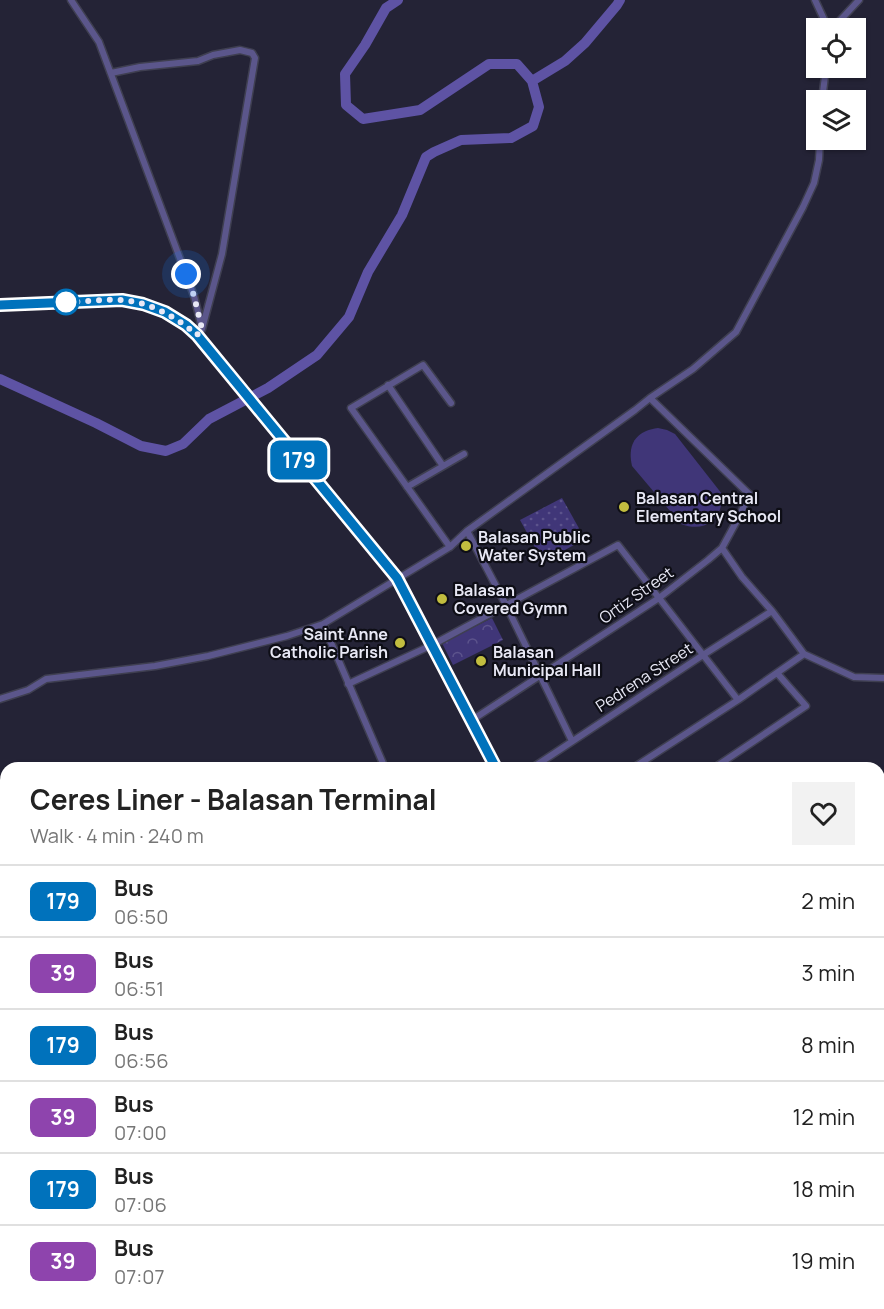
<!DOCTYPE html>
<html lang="en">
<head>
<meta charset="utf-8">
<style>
	body { margin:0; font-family:Manrope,sans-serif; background:#f2f2f2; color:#222; height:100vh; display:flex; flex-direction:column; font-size:22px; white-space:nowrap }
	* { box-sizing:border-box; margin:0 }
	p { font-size:20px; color:#767676 }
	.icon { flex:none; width:33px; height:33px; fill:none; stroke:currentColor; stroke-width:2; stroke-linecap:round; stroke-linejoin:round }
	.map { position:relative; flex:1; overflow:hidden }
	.side { position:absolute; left:0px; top:762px; width:885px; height:548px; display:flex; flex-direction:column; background:#fff; border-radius:18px 18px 0 0; box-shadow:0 2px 4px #0004 }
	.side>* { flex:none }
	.badge { padding:0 12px; border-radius:9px; font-size:21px; line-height:39px }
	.fabs { position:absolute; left:806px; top:18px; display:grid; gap:12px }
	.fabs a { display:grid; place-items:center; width:60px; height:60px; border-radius:0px; background:#fff; box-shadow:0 2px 4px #0004; font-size:30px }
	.you { position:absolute; width:30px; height:30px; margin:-15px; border:4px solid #fff; border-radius:50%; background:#1a73e8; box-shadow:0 0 0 9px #1a73e833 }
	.map>.badge { position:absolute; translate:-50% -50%; box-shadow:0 0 0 3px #fff }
	.round { display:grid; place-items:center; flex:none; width:63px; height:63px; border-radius:0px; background:#f2f2f2 }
	.overview { display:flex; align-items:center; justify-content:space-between; height:102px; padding:0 30px }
	h1 { font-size:28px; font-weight:700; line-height:45px }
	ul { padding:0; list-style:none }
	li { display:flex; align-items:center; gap:18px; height:72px; padding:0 30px; border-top:2px solid #e0e0e0 }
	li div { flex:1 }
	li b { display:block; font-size:22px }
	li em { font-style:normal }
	li .badge { min-width:66px; font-weight:700; text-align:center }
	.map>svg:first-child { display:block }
	.grass { fill:url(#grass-dots) }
	.forest { fill:url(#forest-crowns) }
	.garden { fill:#403678 }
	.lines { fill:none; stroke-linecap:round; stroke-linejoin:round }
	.river { stroke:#5e53a4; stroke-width:10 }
	.minor-casing { stroke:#3f3f51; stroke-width:9 }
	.major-casing { stroke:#3f3f51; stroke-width:10 }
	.minor { stroke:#5b568b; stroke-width:6 }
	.major { stroke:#9284f2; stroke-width:8 }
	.line-casing { stroke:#fff; stroke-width:14 }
	.line { stroke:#0072bc; stroke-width:9 }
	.walk { stroke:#e8e8f5; stroke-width:6; stroke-dasharray:0 10.8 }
	.stop-dot { fill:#fff; stroke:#0072bc; stroke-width:3 }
	.poi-dot { fill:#c2bd3f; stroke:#0e0e16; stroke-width:2 }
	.labels { text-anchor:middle; stroke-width:4.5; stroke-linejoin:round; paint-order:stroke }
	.poi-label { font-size:16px; font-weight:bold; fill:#e8e8f5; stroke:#0e0e16; text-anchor:start }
	.street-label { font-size:16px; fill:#e8e8f5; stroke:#0e0e16 }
</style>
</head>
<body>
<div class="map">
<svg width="884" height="1309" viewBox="0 0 884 1309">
	<defs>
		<pattern id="grass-dots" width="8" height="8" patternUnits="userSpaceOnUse" patternTransform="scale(1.5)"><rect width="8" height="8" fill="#403678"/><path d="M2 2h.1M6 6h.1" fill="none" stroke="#5c538c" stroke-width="1.8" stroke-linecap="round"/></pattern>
		<pattern id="forest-crowns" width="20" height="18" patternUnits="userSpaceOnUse" patternTransform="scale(1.5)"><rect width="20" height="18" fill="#403678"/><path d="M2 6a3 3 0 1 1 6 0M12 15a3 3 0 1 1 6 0" fill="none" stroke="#5c538c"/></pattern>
	</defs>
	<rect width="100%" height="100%" fill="#242336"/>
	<path class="grass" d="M562,498L585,539L543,562L520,520Z"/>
	<path class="forest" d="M492,618L503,640L453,665L442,643Z"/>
	<path class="garden" d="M658,428L667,430L675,434L722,494C723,520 705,533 681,524L632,466C627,444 636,431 658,428Z"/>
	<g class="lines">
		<path class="river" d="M532,81L565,61L585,43L617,5L620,0
			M0,379L96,423L141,446L166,451L183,444L209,419L268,388L317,355L349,317L368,272L402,215L426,157L434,152L461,140L511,138L533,126L539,107L532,81L517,64H489L420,110L363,119L346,105L345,74L365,45L386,8L398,0"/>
		<defs>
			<path id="minor" d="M71,0L99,42L194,296L202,328
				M815,0L828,28
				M833,28L859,0
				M111,73L140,67L198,61L213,55L240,50L252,53L255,58L222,254L202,329L197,335
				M822,100L826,68
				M388,385L443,466
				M407,487L464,454
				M467,531L506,605L572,741
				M450,547L351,408L423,365L451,403
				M722,548L742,577L772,611L804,654L854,677L884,678
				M323,624L385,768
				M348,684L432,645L618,545L738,700
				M0,699L28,690L46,679L155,666L208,656L287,636L323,624L450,547L467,531L635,410L650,398L693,369L736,332L803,207L814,183L819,160L820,140
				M472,720L659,598L708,560L722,548L740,515L749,494L650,398
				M532,768L703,655L772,611
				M633,768L738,700L804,654
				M714,768L806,706L777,673
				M0,1106L6,1101
				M879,1289L884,1287
				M324,1304H326
				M836,1309L847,1304"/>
			<path id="major" d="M0,305L122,300L143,304L165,312L186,325L197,335L397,578L496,768
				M571,1304V1309
				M767,1304L773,1309"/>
		</defs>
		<use href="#minor" class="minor-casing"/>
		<use href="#major" class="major-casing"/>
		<use href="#minor" class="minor"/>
		<use href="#major" class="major"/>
	</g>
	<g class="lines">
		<defs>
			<path id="line" d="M0,305L122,300L143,304L165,312L186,325L197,335L397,578L496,768"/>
		</defs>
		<use href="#line" class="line-casing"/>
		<use href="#line" class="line"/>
		<path class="walk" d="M66,302L61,303C81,302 102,299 122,300C150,302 176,317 197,335L202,329L194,296L186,274"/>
	</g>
	<circle class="stop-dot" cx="66" cy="302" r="12"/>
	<g class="poi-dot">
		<circle cx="624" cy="507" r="6"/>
		<circle cx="466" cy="546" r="6"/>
		<circle cx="442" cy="599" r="6"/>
		<circle cx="400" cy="643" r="6"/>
		<circle cx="481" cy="661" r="6"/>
	</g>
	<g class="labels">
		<g class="poi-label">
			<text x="636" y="504">Balasan Central<tspan x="636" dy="18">Elementary School</tspan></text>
			<text x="478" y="543">Balasan Public<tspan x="478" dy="18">Water System</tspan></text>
			<text x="454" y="596">Balasan<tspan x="454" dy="18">Covered Gymn</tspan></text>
			<text x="388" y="640" text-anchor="end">Saint Anne<tspan x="388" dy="18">Catholic Parish</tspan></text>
			<text x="493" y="658">Balasan<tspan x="493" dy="18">Municipal Hall</tspan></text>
		</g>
		<g class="street-label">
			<text transform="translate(636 595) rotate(-35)" y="6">Ortiz Street</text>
			<text transform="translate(644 677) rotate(-33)" y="6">Pedrena Street</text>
		</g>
	</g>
</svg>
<div class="fabs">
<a><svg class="icon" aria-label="locate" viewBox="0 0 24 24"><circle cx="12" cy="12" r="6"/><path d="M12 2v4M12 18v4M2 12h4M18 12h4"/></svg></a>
<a><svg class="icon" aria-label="layers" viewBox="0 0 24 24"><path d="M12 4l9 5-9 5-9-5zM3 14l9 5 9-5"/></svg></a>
</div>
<div class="you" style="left:186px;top:274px"></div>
<b class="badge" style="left:299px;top:460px;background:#0072bc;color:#fff">179</b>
<section class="side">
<div class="overview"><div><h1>Ceres Liner - Balasan Terminal</h1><p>Walk · 4 min · 240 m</p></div><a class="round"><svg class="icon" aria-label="heart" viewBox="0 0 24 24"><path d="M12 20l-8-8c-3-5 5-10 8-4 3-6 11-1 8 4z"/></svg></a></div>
<ul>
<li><span class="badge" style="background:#0072bc;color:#fff">179</span><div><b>Bus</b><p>06:50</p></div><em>2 min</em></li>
<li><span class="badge" style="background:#8e44ad;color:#fff">39</span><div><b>Bus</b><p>06:51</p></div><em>3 min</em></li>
<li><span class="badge" style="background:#0072bc;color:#fff">179</span><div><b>Bus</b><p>06:56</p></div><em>8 min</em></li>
<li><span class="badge" style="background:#8e44ad;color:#fff">39</span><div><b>Bus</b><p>07:00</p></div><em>12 min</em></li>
<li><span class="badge" style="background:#0072bc;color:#fff">179</span><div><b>Bus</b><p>07:06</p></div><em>18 min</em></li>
<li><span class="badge" style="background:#8e44ad;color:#fff">39</span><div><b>Bus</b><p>07:07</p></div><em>19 min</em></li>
</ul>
</section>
</div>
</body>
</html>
